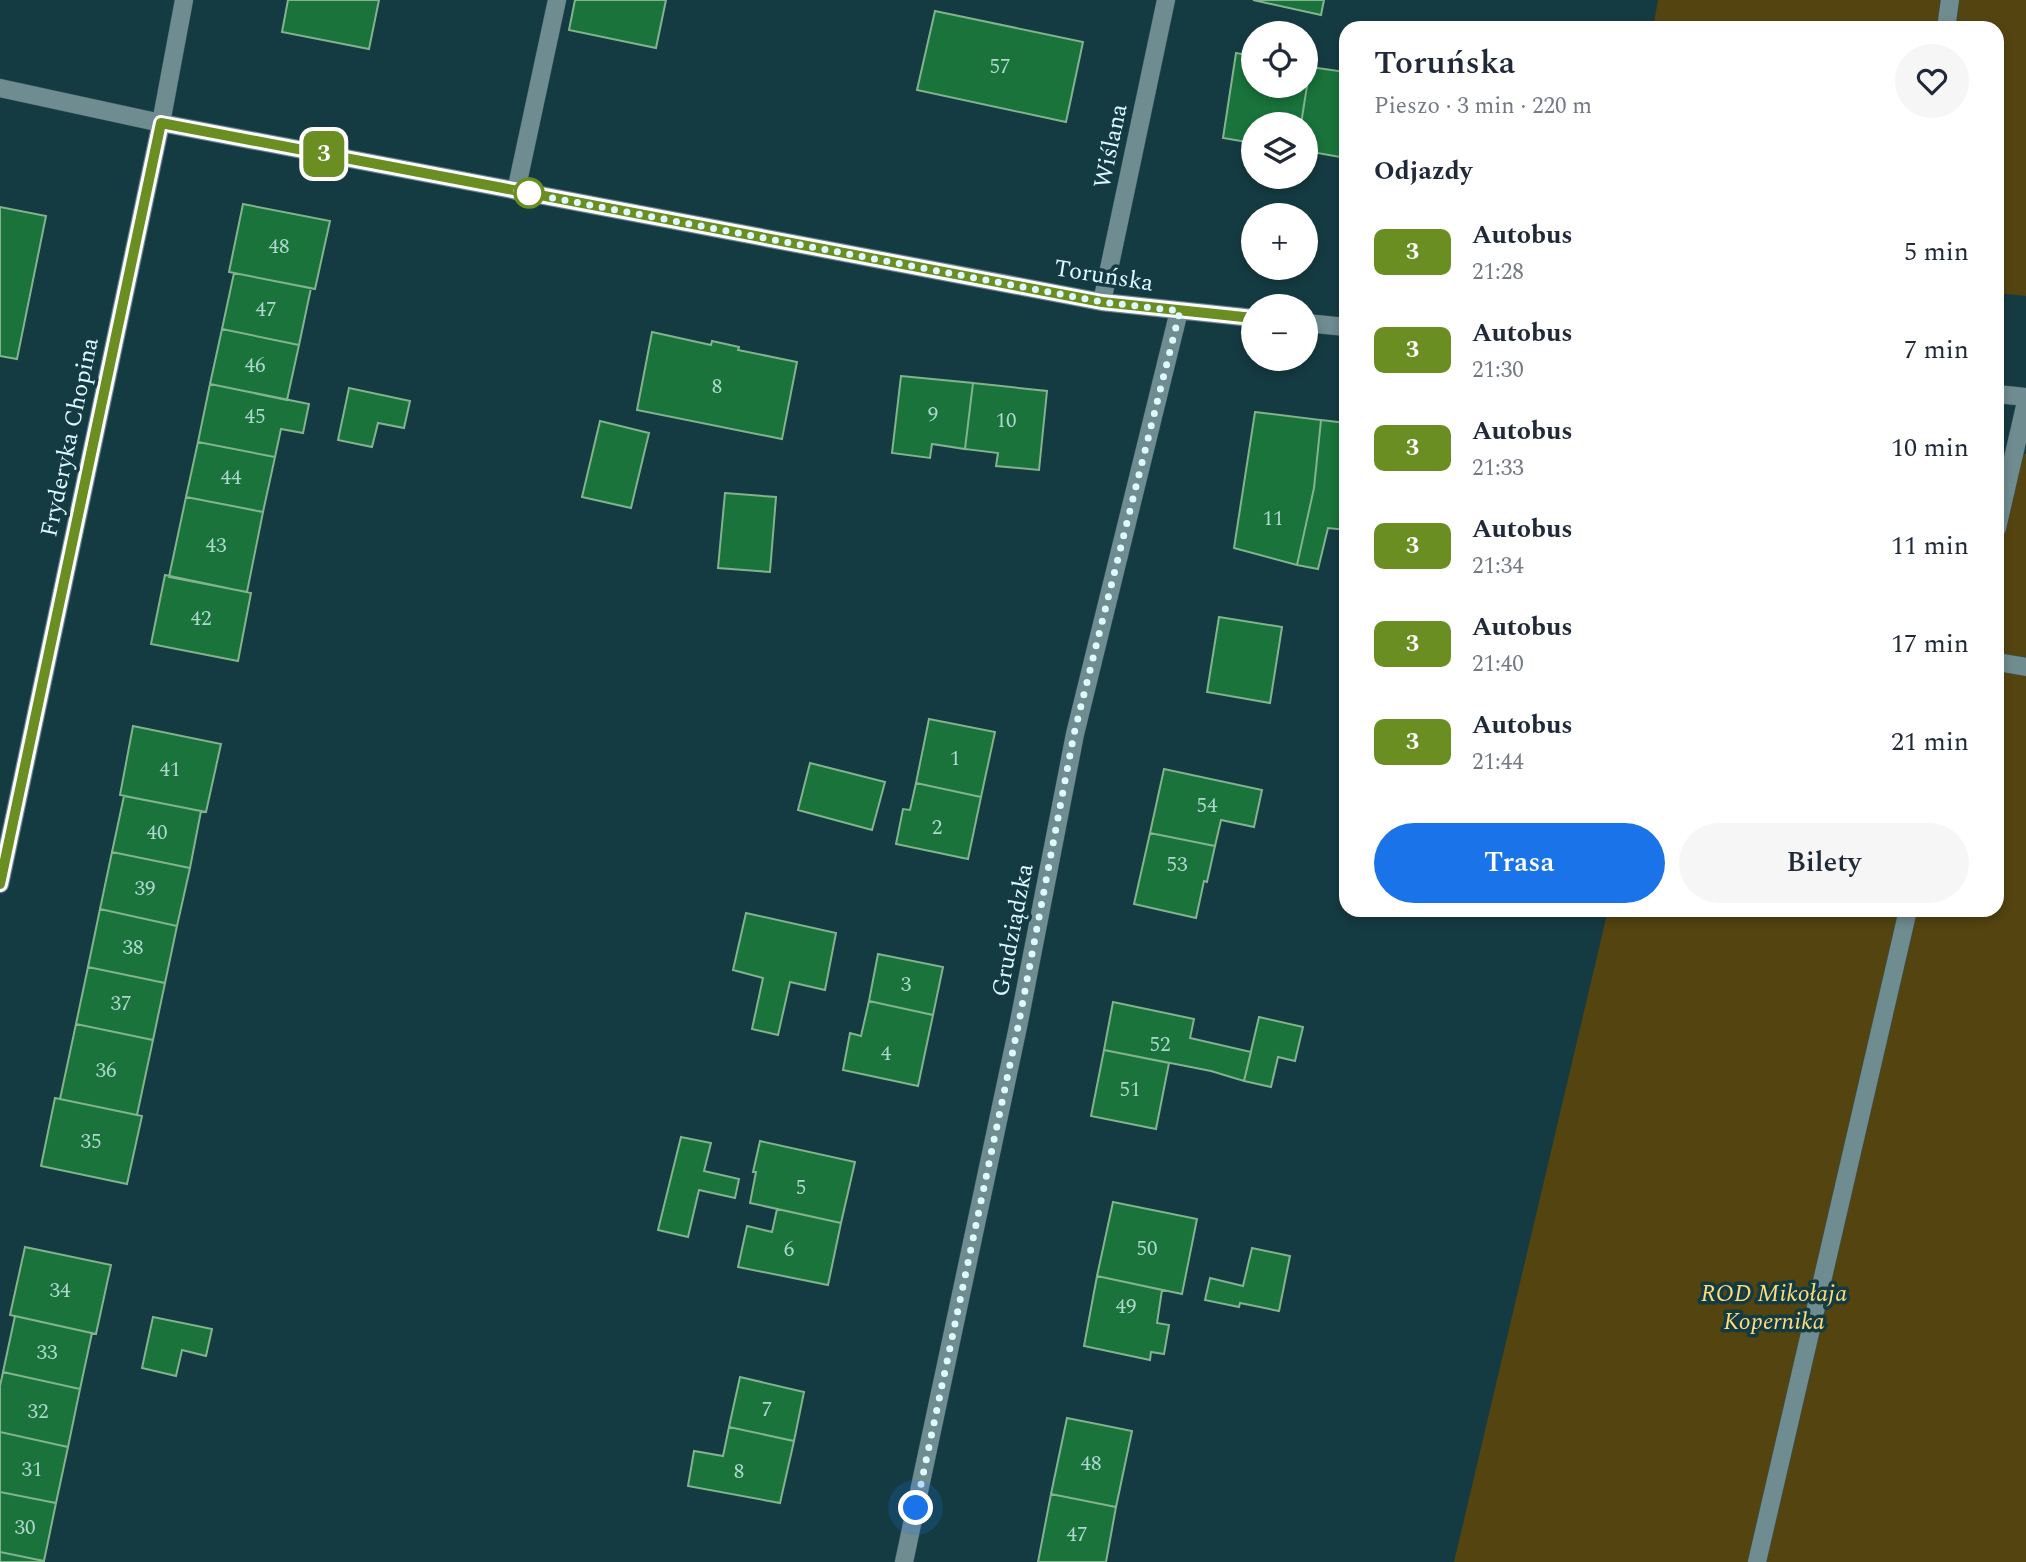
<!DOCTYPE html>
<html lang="pl">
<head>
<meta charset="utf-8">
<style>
	body { margin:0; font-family:Spectral,serif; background:#f6f6f7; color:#1f2937; height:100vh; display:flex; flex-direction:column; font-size:26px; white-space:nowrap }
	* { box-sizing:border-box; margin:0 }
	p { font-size:23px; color:#747a83 }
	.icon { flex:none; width:38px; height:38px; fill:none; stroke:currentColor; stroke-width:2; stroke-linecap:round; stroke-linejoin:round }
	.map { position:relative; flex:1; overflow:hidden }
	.side { position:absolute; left:1339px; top:21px; width:665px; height:896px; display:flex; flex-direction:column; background:#fff; border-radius:21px; box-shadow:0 4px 10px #0003 }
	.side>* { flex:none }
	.badge { padding:0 14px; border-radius:10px; font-size:24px; line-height:46px }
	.fabs { position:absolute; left:1241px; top:21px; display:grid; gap:14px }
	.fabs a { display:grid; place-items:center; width:77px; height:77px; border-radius:50%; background:#fff; box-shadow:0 4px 10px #0003; font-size:35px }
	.you { position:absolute; width:35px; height:35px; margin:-18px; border:5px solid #fff; border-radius:50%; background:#1a73e8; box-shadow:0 0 0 10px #1a73e833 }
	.map>.badge { position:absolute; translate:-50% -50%; box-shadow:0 0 0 4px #fff }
	h2 { padding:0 35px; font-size:26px; line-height:63px }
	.round { display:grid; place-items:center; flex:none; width:74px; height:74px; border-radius:37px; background:#f6f6f7 }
	.headline { display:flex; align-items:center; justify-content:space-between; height:119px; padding:0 35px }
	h1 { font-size:33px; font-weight:600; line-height:52px }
	.primary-button { display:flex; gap:14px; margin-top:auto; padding:14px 35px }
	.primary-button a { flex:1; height:80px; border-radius:42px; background:#1a73e8; color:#fff; font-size:28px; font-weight:600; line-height:80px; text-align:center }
	.primary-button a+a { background:#f6f6f7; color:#1f2937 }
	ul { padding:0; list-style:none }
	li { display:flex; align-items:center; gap:21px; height:98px; padding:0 35px }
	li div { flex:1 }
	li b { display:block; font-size:26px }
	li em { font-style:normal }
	li .badge { min-width:77px; font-weight:700; text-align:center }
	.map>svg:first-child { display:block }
	.green { fill:#544410 }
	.building { fill:#19733b; stroke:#83b38e; stroke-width:2 }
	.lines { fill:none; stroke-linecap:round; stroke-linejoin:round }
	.minor-casing { stroke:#355960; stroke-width:19 }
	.minor { stroke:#6f8c91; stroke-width:18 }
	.line-casing { stroke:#fff; stroke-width:16 }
	.line { stroke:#6b8e23; stroke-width:10 }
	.walk { stroke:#def9ff; stroke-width:7; stroke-dasharray:0 12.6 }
	.stop-dot { fill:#fff; stroke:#6b8e23; stroke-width:3.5 }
	.labels { text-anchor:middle; stroke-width:7; stroke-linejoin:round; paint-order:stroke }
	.number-label { font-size:21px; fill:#add8ce }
	.street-label { font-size:24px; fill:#def9ff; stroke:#153b42 }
	.park-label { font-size:24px; font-style:italic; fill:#fcdc7d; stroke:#153b42 }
</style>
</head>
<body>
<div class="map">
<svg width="2026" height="1562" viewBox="0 0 2026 1562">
	<rect width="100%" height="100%" fill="#153b42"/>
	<path class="green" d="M1658,0H2026V296L1997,293V28H1653Z
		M1997,451L2026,454V1562H1454L1608,910H1997Z"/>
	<path class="building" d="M288,0H379L369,49L282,32Z
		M575,0H666L656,48L569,30Z
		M1253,0H1324L1321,15Z
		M935,11L1083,42L1066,122L917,90Z
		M1236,53L1253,56V86H1306V66L1310,67L1301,124H1253V143L1223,138Z
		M1310,67L1346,72V158L1306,151V124H1301Z
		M243,204L330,221L315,289L229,272Z
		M0,207L46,216L17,359L0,356Z
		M234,273L311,288L299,345L222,329Z
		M222,329L299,345L287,400L210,384Z
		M652,332L711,345L712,341L739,347L738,350L797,362L782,439L637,410Z
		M901,376L973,383L965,449L932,444L930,458L892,453Z
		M973,383L1047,391L1039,470L996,466L998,453L965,449Z
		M210,384L309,404L303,433L281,429L275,457L198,442Z
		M349,388L410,401L404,428L378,423L372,447L338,440Z
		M1255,412L1321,420L1314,488L1297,565L1234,548Z
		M1321,420L1346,423V530L1328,528L1318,569L1297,565L1314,488Z
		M600,421L649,433L631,508L582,497Z
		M198,442L275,457L263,512L186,497Z
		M725,493L776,497L770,572L718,568Z
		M186,497L263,512L247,592L169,577Z
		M165,575L251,593L238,661L151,644Z
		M1219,617L1282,627L1270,703L1207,692Z
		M929,719L995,732L981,797L916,783Z
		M133,726L221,744L206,812L120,795Z
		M810,763L885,782L872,830L798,810Z
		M1164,769L1262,790L1254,827L1221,820L1215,846L1150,833Z
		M916,783L981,797L968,859L896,844L903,809L910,810Z
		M124,796L201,811L190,868L112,852Z
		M1150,833L1215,846L1207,882L1204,881L1196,918L1134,904Z
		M112,852L190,868L177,926L100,909Z
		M100,909L177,926L165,983L88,967Z
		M746,913L836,933L825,990L790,982L778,1035L752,1029L763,978L733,970Z
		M878,954L943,967L933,1015L869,1001Z
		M88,967L165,983L153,1040L76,1024Z
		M869,1001L933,1015L918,1086L843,1070L850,1033L861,1036Z
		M1113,1002L1194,1019L1190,1038L1251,1052L1244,1081L1211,1071L1104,1050Z
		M1259,1017L1303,1027L1295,1061L1278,1057L1271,1087L1244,1081Z
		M76,1024L153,1040L137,1115L60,1099Z
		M1104,1050L1169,1063L1156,1129L1091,1116Z
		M55,1098L142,1116L127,1184L41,1166Z
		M681,1137L711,1143L704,1171L739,1179L735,1198L699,1190L688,1237L658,1230Z
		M760,1141L855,1162L841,1223L750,1203L756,1172H753Z
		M1113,1202L1197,1219L1182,1294L1097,1276Z
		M777,1209L841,1223L828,1285L738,1267L747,1226L772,1232Z
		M25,1247L111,1265L96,1334L10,1315Z
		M1252,1248L1290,1256L1279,1311L1240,1303L1239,1307L1205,1300L1210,1278L1243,1286Z
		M1097,1276L1162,1290L1157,1323L1169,1325L1164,1354L1151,1352L1150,1360L1084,1346Z
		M15,1316L92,1333L80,1389L3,1372Z
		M153,1317L212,1329L206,1356L182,1350L176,1376L142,1368Z
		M3,1372L80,1389L68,1447L0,1432V1386Z
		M740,1377L804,1392L794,1441L729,1427Z
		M1067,1418L1132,1431L1116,1507L1051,1494Z
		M729,1427L794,1441L780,1503L688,1486L694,1451L723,1456Z
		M0,1432L68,1447L56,1503L0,1492Z
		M0,1492L56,1503L44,1561L0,1552Z
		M1051,1494L1116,1507L1106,1562H1038Z
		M0,1552L44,1561V1562H0Z"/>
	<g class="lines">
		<defs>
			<path id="minor" d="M1946,28L1950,0
				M0,88L161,123L1102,302L1253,318
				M516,191L557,0
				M1102,302L1166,0
				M1306,323L1346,327
				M1997,394L2026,397
				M1997,528L2026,402
				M1997,662L2026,667
				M0,884L161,123L184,0
				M904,1562L1019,1022L1075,734L1179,311
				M1757,1562L1908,910"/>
		</defs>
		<use href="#minor" class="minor-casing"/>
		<use href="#minor" class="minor"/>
	</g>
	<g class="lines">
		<defs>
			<path id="line" d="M0,884L161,123L1102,302L1253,318"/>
		</defs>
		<use href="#line" class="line-casing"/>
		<use href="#line" class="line"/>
		<path class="walk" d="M529,193L516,191L1102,302L1180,311L1074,734L1019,1022L916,1508"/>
	</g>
	<circle class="stop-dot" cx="529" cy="193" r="14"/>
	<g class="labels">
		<g class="number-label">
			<text x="1000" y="73">57</text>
			<text x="279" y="253">48</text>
			<text x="266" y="316">47</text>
			<text x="255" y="372">46</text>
			<text x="717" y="393">8</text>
			<text x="933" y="421">9</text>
			<text x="255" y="423">45</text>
			<text x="1006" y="427">10</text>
			<text x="231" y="484">44</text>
			<text x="1273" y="525">11</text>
			<text x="216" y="552">43</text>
			<text x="201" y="625">42</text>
			<text x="955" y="765">1</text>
			<text x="170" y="776">41</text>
			<text x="1207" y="812">54</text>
			<text x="937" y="834">2</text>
			<text x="157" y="839">40</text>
			<text x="1177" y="871">53</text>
			<text x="145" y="895">39</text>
			<text x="133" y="954">38</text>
			<text x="906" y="991">3</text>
			<text x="121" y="1010">37</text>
			<text x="1160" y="1051">52</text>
			<text x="886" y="1060">4</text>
			<text x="106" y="1077">36</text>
			<text x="1130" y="1096">51</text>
			<text x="91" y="1148">35</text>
			<text x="801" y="1194">5</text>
			<text x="1147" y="1255">50</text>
			<text x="789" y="1256">6</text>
			<text x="60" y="1297">34</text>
			<text x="1126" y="1313">49</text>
			<text x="47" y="1359">33</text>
			<text x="767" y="1416">7</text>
			<text x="38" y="1418">32</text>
			<text x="1091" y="1470">48</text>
			<text x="32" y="1476">31</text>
			<text x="739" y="1478">8</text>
			<text x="25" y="1534">30</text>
			<text x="1077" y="1541">47</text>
		</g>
		<g class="street-label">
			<text transform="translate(1110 146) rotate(-78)" y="8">Wiślana</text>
			<text transform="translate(1104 275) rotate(9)" y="8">Toruńska</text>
			<text transform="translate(69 437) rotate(-78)" y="8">Fryderyka Chopina</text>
			<text transform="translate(1012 930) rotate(-79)" y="8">Grudziądzka</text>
		</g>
		<g class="park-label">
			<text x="1774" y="1301">ROD Mikołaja<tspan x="1774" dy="28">Kopernika</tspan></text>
		</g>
	</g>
</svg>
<div class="fabs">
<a><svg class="icon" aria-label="locate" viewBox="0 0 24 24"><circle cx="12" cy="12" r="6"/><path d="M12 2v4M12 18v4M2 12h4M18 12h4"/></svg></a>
<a><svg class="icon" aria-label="layers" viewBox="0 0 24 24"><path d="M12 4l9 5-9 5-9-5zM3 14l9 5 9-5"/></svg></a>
<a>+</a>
<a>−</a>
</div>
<div class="you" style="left:916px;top:1508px"></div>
<b class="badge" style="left:324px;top:154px;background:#6b8e23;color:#fff">3</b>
<section class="side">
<div class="headline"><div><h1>Toruńska</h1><p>Pieszo · 3 min · 220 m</p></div><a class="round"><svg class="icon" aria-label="heart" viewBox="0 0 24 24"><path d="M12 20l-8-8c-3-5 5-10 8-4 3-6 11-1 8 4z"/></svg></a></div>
<h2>Odjazdy</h2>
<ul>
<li><span class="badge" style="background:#6b8e23;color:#fff">3</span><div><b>Autobus</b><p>21:28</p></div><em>5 min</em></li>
<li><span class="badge" style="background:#6b8e23;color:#fff">3</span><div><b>Autobus</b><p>21:30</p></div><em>7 min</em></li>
<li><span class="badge" style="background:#6b8e23;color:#fff">3</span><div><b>Autobus</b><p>21:33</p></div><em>10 min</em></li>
<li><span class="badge" style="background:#6b8e23;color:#fff">3</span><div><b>Autobus</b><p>21:34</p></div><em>11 min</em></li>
<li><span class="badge" style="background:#6b8e23;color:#fff">3</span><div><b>Autobus</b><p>21:40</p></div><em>17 min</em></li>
<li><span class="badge" style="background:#6b8e23;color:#fff">3</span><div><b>Autobus</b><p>21:44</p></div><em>21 min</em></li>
</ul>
<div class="primary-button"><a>Trasa</a><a>Bilety</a></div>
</section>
</div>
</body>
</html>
